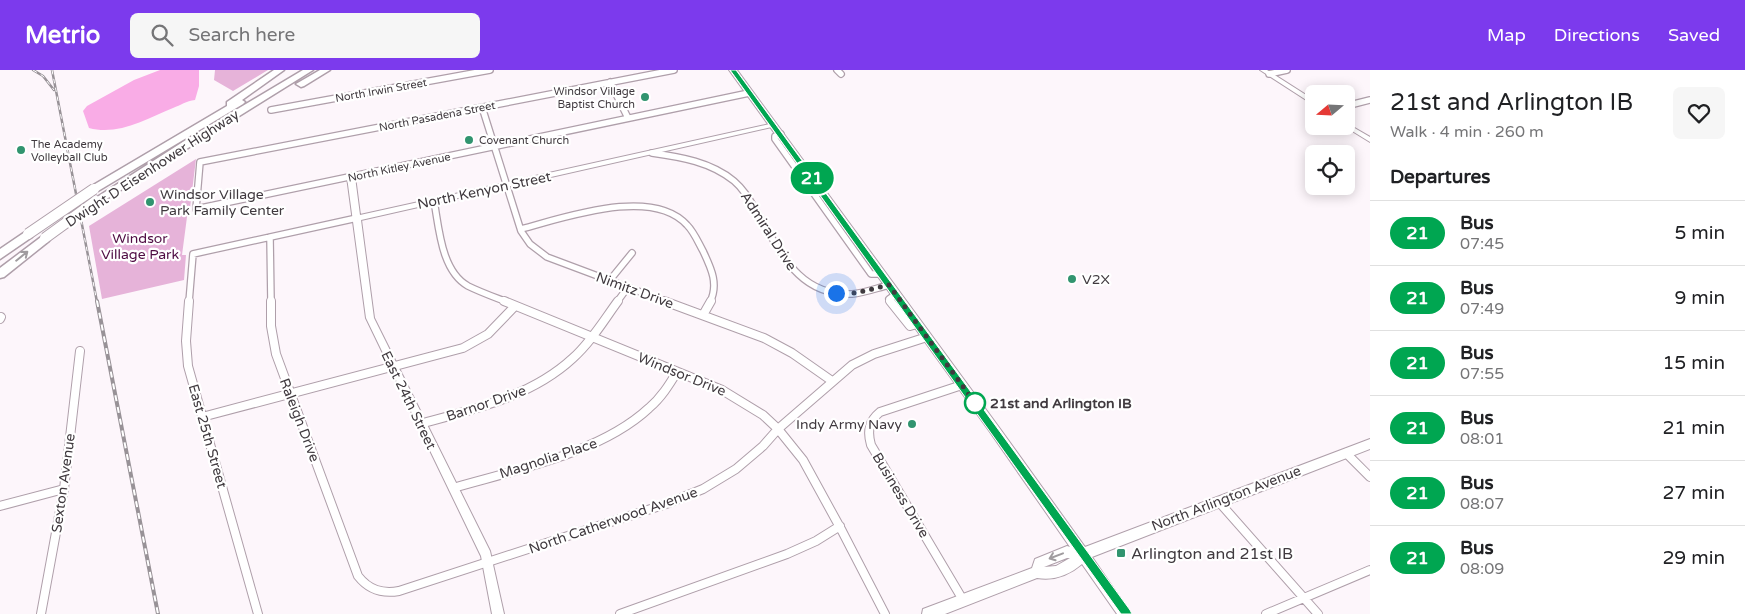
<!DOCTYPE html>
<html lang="en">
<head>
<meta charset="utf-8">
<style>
	body { margin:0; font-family:"Varela Round",sans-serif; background:#f6f6f6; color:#202124; height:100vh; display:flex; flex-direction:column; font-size:19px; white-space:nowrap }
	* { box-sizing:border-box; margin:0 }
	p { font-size:16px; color:#757577 }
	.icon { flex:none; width:28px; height:28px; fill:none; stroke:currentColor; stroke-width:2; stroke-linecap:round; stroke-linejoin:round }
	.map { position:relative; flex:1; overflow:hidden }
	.side { display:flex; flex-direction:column; background:#fff; width:375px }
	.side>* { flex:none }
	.badge { padding:0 10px; border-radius:16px; font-size:18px; line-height:32px }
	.needle { width:32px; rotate:251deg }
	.fabs { position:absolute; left:1305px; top:15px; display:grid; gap:10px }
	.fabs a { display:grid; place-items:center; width:50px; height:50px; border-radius:8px; background:#fff; box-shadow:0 2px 12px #0003; font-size:25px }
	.you { position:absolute; width:25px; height:25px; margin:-12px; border:4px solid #fff; border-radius:50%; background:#1a73e8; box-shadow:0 0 0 8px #1a73e833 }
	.map>.badge { position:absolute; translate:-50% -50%; box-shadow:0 0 0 2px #fff }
	h2 { padding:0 20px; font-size:19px; line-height:45px }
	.round { display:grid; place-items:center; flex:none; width:52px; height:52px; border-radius:8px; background:#f6f6f6 }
	.headline { display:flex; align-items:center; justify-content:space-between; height:85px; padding:0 20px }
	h1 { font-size:24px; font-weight:600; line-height:38px }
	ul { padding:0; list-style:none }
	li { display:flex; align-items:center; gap:15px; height:65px; padding:0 20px; border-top:1px solid #e0e0e0 }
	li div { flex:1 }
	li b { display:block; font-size:19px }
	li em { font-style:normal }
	li .badge { min-width:55px; font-weight:700; text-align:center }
	header { display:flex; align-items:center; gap:30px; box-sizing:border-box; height:70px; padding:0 25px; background:#7c3aed; color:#fff }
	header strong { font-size:24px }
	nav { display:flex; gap:28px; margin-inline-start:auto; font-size:18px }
	.search { width:350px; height:45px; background:#f6f6f6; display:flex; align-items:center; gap:12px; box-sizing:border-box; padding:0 18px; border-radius:8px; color:#757577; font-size:19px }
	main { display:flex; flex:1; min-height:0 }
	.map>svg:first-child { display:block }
	.green { fill:#e6b3d9 }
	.water { fill:#f9ace6 }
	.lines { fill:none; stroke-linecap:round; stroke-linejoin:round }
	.minor-far1-casing { stroke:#af9faa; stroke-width:8 }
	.minor-casing { stroke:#af9faa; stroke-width:10 }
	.tertiary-casing { stroke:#af9faa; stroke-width:2 }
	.secondary-casing { stroke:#af9faa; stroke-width:2 }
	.motorway-casing { stroke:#af9faa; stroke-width:3 }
	.minor-far1 { stroke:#fff; stroke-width:5.5 }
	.minor { stroke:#fff; stroke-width:8 }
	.tertiary { fill:#fff; fill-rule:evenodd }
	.secondary { fill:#fff; fill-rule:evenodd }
	.motorway { fill:#fff; fill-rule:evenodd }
	.rail-far1-casing { stroke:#989297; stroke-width:2.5 }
	.rail-casing { stroke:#989297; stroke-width:4 }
	.rail-far1 { stroke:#fff; stroke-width:1; stroke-dasharray:4.5; stroke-linecap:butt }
	.rail { stroke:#fff; stroke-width:2; stroke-dasharray:6; stroke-linecap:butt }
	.motorway-bridge-casing { stroke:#af9faa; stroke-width:12; stroke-linecap:butt }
	.motorway-bridge { stroke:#fff; stroke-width:10 }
	.oneway { stroke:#a09c9f }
	.line { fill:#00a651; stroke:#fff }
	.walk { stroke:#403a3f; stroke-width:5; stroke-dasharray:0 9 }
	.poi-dot { fill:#31946f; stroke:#fff; stroke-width:2 }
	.stop-dot { fill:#fff; stroke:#00a651; stroke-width:2.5 }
	.labels { text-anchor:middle; stroke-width:4.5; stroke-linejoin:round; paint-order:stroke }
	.far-street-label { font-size:11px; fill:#403a3f; stroke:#fff }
	.far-poi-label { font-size:11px; fill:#403a3f; stroke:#fff; text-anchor:start }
	.street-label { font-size:14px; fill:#403a3f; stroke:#fff }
	.poi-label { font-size:14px; fill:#403a3f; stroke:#fff; text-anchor:start }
	.park-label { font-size:14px; fill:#4f0c43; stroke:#fff }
	.stop-label { font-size:14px; font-weight:bold; fill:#403a3f; stroke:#fff; text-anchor:start }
	.near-poi-label { font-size:16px; fill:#403a3f; stroke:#fff; text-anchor:start }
</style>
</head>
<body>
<header>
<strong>Metrio</strong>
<div class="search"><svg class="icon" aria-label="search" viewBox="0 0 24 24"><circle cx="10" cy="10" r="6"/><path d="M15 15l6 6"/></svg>Search here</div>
<nav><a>Map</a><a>Directions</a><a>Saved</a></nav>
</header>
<main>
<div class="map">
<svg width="1370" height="544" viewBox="0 0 1370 544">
	<rect width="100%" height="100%" fill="#fdf6fb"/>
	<path class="green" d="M215,0H268L233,21L214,10Z
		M196,89L189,146L187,147L182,185H186L184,210L102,229L89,156Z"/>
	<path class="water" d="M160,0H199V16L195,30C186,31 181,35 173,38C146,49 118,66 89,58L83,41L87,36L134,10Z"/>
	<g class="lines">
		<defs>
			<path id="minor-far1" d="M674,0L200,92L196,139L749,23
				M837,0L841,4
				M1269,4L1287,0
				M610,12L628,48
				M1346,36L1370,30
				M482,37L521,161L530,174L547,187L667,232
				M271,40L490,0
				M781,64L775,66V69L871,204H882
				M652,83C681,87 711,92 734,111C746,121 753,136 761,149C783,187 801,226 852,224C864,223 877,218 889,215
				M434,131C439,157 441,201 468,216C480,222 494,227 507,232
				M521,159C564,148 652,116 687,155C694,162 698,172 703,181C711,198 719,214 710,232
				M270,167L271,232
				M610,210L632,183
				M189,232L193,184L357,148
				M617,232L628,217
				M891,232L889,229L896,224"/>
			<path id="minor" d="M189,231L186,271L188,296L258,544
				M271,231V256L276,284L358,506C369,520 382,524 399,521L666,434L703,419L736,399L763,376L778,359L852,295L874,284L927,267
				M504,231L722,320L763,345L778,359L803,390L842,461L885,544
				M664,231L764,268L792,283L832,311
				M890,231L910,256L917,254
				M703,245L711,231
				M0,249L1,247
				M962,315L880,342C869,351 867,361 871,375L963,530
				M202,347L463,278L488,264L515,236
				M420,354C474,339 531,327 573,288C591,272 604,250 618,231
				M1346,383L1370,407
				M453,418C515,400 601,383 649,338C661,328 669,315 677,302
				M1219,432L1318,544
				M0,436L64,419
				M41,544L64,419L80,281
				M620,544L787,484L816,471L840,456
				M1266,544L1370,500"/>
			<path id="tertiary" d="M1260,0H1267L1314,30V35Z
				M774,53L777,55L776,56L361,150L374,248L490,481L504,544H492L481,486L366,248L347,107L351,105L355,107L360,145Z
				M1346,53L1370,67V72L1344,56H1346Z"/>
			<path id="secondary" d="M729,0H737L998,356L1085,477L1370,369V379L1092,487L1131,544H1117L1082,494C1069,505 1054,511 1037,508L945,544H922L923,539L1032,498L1035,489L1067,476L1070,477L990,362ZM1067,488H1070L1056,496L1044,497Z"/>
			<path id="motorway" d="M274,0H284L242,30L245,32L243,34L98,121H90L89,119L90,117L227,36V32Z
				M303,0H313L100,133H92L91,131L189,68Z
				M320,0H330L304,16L301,17L296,14Z
				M28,160L32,161L34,164L32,167L0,189V179Z
				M45,164L51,168L49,171L4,207L0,208V198Z"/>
		</defs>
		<use href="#minor-far1" class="minor-far1-casing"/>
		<use href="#minor" class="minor-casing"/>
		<use href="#tertiary" class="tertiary-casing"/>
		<use href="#secondary" class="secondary-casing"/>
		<use href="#motorway" class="motorway-casing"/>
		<use href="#minor-far1" class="minor-far1"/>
		<use href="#minor" class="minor"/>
		<use href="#tertiary" class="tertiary"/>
		<use href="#secondary" class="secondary"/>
		<use href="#motorway" class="motorway"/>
		<defs>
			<path id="rail-far1" d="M33,0L43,6L54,20
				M52,0L97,232"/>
			<path id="rail" d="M97,231L158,544"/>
		</defs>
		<use href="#rail-far1" class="rail-far1-casing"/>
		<use href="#rail" class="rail-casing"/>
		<use href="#rail-far1" class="rail-far1"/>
		<use href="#rail" class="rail"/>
		<defs>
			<path id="motorway-bridge" d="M28,164L94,119
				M45,168L96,131"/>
		</defs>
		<use href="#motorway-bridge" class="motorway-bridge-casing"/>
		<use href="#motorway-bridge" class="motorway-bridge"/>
	</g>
	<defs><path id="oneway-shaft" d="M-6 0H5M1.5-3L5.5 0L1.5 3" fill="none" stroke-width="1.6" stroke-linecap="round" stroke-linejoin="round" transform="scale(1.25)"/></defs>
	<g class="oneway">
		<use href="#oneway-shaft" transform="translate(22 186) rotate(-39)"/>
		<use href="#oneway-shaft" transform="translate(1056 486) rotate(159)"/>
	</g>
	<path class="line" d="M730,0H736L1130,540L1132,544H1121Z"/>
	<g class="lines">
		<path class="walk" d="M836,223H856L889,215L975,333"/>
	</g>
	<g class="poi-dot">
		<circle cx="645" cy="27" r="5"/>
		<circle cx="469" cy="70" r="5"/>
		<circle cx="21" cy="80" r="5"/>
		<circle cx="150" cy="132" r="5"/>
		<circle cx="1072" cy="209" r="5"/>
		<circle cx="912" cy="354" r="5"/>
		<rect x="1116" y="478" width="10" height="10" rx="2.5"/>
	</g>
	<circle class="stop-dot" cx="975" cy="333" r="10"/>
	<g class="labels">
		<g class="far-street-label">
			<text transform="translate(381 20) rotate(-10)" y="4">North Irwin Street</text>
			<text transform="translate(437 46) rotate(-11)" y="4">North Pasadena Street</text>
			<text transform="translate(399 97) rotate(-12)" y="4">North Kitley Avenue</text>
		</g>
		<g class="far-poi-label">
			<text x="635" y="25" text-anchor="end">Windsor Village<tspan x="635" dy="13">Baptist Church</tspan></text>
			<text x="479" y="74">Covenant Church</text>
			<text x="31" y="78">The Academy<tspan x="31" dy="13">Volleyball Club</tspan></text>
		</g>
		<g class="street-label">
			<text transform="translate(152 98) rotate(-33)" y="5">Dwight D Eisenhower Highway</text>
			<text transform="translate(484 120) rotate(-12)" y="5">North Kenyon Street</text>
			<text transform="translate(769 161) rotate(57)" y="5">Admiral Drive</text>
			<text transform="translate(635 220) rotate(20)" y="5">Nimitz Drive</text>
			<text transform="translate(682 304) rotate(22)" y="5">Windsor Drive</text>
			<text transform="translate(409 330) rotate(64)" y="5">East 24th Street</text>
			<text transform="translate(486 333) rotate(-19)" y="5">Barnor Drive</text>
			<text transform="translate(300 350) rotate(69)" y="5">Raleigh Drive</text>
			<text transform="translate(208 366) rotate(74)" y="5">East 25th Street</text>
			<text transform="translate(548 388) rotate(-18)" y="5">Magnolia Place</text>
			<text transform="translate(63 413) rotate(-82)" y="5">Sexton Avenue</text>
			<text transform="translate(901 425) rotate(59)" y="5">Business Drive</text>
			<text transform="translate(1226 428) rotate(-21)" y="5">North Arlington Avenue</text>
			<text transform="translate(613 450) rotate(-19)" y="5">North Catherwood Avenue</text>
		</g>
		<g class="poi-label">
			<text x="160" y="129">Windsor Village<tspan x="160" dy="16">Park Family Center</tspan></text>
			<text x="1082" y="214">V2X</text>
			<text x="902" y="359" text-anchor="end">Indy Army Navy</text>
		</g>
		<g class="park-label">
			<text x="140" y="173">Windsor<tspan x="140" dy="16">Village Park</tspan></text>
		</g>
		<g class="stop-label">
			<text x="990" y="338">21st and Arlington IB</text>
		</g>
		<g class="near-poi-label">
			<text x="1131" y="489">Arlington and 21st IB</text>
		</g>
	</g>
</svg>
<div class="fabs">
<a><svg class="needle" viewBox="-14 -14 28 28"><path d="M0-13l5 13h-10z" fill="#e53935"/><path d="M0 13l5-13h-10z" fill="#757577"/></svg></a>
<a><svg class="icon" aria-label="locate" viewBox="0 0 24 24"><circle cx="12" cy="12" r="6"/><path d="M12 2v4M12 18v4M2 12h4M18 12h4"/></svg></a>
</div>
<div class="you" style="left:836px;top:223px"></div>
<b class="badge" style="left:812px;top:108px;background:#00a651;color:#fff">21</b>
</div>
<section class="side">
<div class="headline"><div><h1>21st and Arlington IB</h1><p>Walk · 4 min · 260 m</p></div><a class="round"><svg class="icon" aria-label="heart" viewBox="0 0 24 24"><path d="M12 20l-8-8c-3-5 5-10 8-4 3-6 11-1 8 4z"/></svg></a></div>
<h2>Departures</h2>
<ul>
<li><span class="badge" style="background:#00a651;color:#fff">21</span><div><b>Bus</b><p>07:45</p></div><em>5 min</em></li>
<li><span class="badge" style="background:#00a651;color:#fff">21</span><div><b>Bus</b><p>07:49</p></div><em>9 min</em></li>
<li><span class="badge" style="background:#00a651;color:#fff">21</span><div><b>Bus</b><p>07:55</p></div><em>15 min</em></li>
<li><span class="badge" style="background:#00a651;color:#fff">21</span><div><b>Bus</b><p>08:01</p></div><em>21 min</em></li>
<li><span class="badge" style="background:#00a651;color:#fff">21</span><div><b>Bus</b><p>08:07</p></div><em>27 min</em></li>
<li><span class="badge" style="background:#00a651;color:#fff">21</span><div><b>Bus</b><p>08:09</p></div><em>29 min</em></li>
</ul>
</section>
</main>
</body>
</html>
